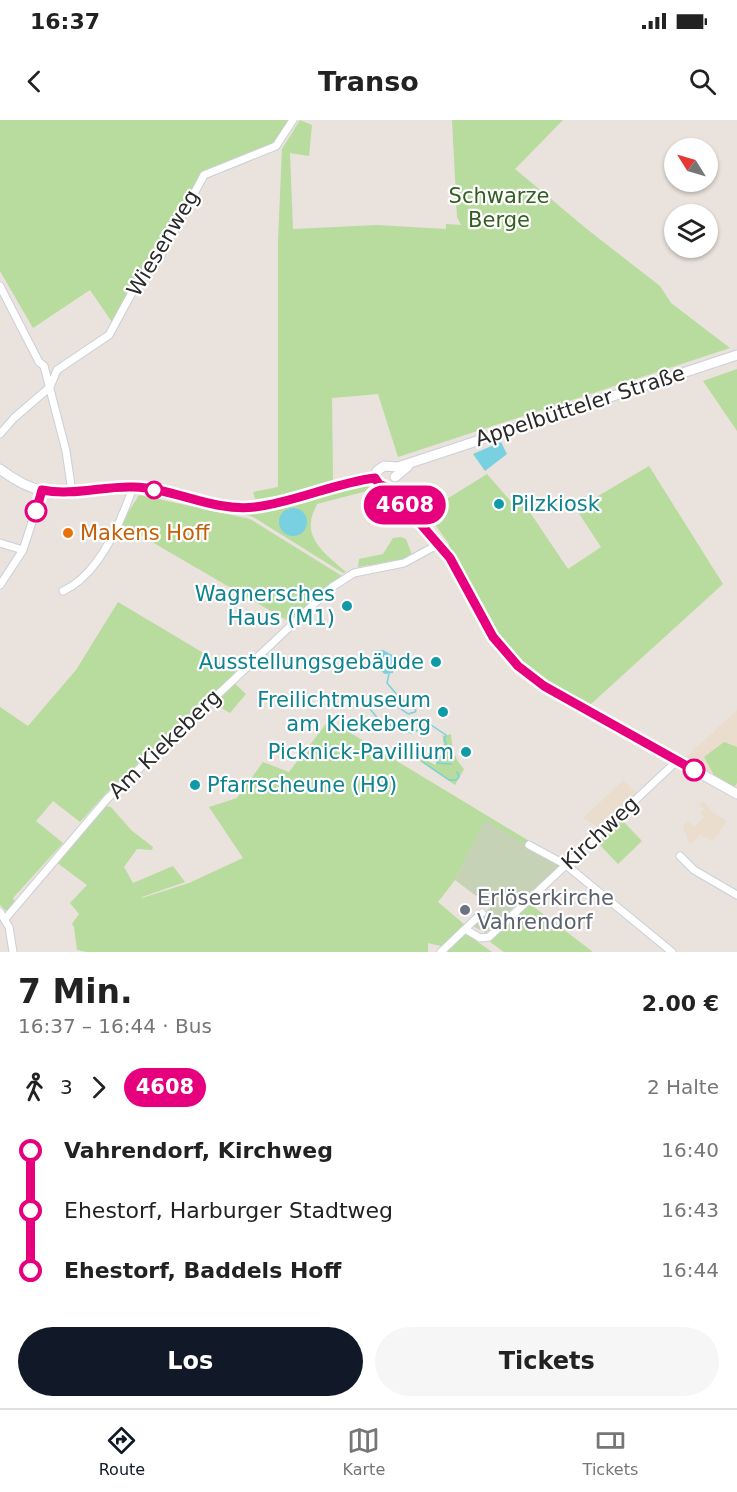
<!DOCTYPE html>
<html lang="de">
<head>
<meta charset="utf-8">
<style>
	body { margin:0; font-family:"DejaVu Sans",sans-serif; background:#f6f6f6; color:#222; height:100vh; display:flex; flex-direction:column; font-size:22px; white-space:nowrap }
	* { box-sizing:border-box; margin:0 }
	p { font-size:20px; color:#767676 }
	.icon { flex:none; width:33px; height:33px; fill:none; stroke:currentColor; stroke-width:2; stroke-linecap:round; stroke-linejoin:round }
	.map { position:relative; height:832px; overflow:hidden }
	.panel { display:flex; flex-direction:column; background:#fff; flex:1 }
	.panel>* { flex:none }
	.badge { padding:0 12px; border-radius:20px; font-size:21px; line-height:39px }
	.needle { width:39px; rotate:307deg }
	.controls { position:absolute; left:664px; top:18px; display:grid; gap:12px }
	.controls a { display:grid; place-items:center; width:54px; height:54px; border-radius:50%; background:#fff; box-shadow:0 2px 4px #0004; font-size:30px }
	.map>.badge { position:absolute; translate:-50% -50%; box-shadow:0 0 0 3px #fff }
	.legs { display:flex; align-items:center; gap:9px; height:66px; padding:0 18px; font-size:20px }
	.legs p { margin-inline-start:auto }
	.summary { display:flex; align-items:center; justify-content:space-between; height:102px; padding:0 18px }
	h1 { font-size:33px; font-weight:600; line-height:45px }
	.cta { display:flex; gap:12px; margin-top:auto; padding:12px 18px }
	.cta a { flex:1; height:69px; border-radius:36px; background:#111827; color:#fff; font-size:24px; font-weight:600; line-height:69px; text-align:center }
	.cta a+a { background:#f6f6f6; color:#222 }
	ul { padding:0 18px; list-style:none }
	li { display:flex; align-items:center; gap:21px; height:60px; font-size:22px }
	li i { display:grid; place-items:center; width:9px; height:100%; margin:0 8px; background:currentColor }
	li i::after { content:''; width:15px; height:15px; margin:-8px; border:4px solid; border-radius:50%; background:#fff }
	li p { margin-inline-start:auto }
	li:first-child i { background:linear-gradient(#0000 50%,currentColor 0) }
	li:last-child i { background:linear-gradient(currentColor 50%,#0000 0) }
	.status { display:flex; justify-content:space-between; align-items:center; height:42px; padding:0 30px; background:#fff; direction:ltr }
	.status svg { height:16px; fill:currentColor }
	header { display:flex; justify-content:space-between; align-items:center; height:78px; padding:0 18px; background:#fff; font-size:27px; font-weight:600 }
	.dock { display:flex; justify-content:space-around; align-items:center; height:84px; border-top:2px solid #e0e0e0; background:#fff; font-size:16px; color:#767676 }
	.dock a { display:grid; justify-items:center; gap:3px }
	.dock .active { color:#111827 }
	.map>svg:first-child { display:block }
	.education { fill:#eaddcd }
	.green { fill:#b8db9e }
	.cemetery { fill:#c6d2b5 }
	.water { fill:#79d0e1 }
	.lines { fill:none; stroke-linecap:round; stroke-linejoin:round }
	.stream { stroke:#79d0e1; stroke-width:1.5 }
	.street-casing { stroke:#cacfd9; stroke-width:9 }
	.secondary-casing { stroke:#cacfd9; stroke-width:11 }
	.street { stroke:#fff; stroke-width:7 }
	.secondary { stroke:#fff; stroke-width:9 }
	.line-1-casing { stroke:#fff; stroke-width:14 }
	.line-1 { stroke:#e6007e; stroke-width:9 }
	.stop-1-dot { fill:#fff; stroke:#e6007e; stroke-width:3 }
	.culture-dot { fill:#0f9aa8; stroke:#fff; stroke-width:2 }
	.food-dot { fill:#e8710a; stroke:#fff; stroke-width:2 }
	.worship-dot { fill:#6b7280; stroke:#fff; stroke-width:2 }
	.labels { text-anchor:middle; stroke-width:4.5; stroke-linejoin:round; paint-order:stroke }
	.park-label { font-size:21px; fill:#335e21; stroke:#fff }
	.street-label { font-size:21px; fill:#292929; stroke:#fff }
	.culture-label { font-size:21px; fill:#0d838f; stroke:#fff; text-anchor:end }
	.food-label { font-size:21px; fill:#c56008; stroke:#fff; text-anchor:start }
	.worship-label { font-size:21px; fill:#5b616d; stroke:#fff; text-anchor:start }
</style>
</head>
<body>
<div class="status"><b>16:37</b><svg viewBox="0 0 49 12"><path d="M0 12V9h3v3zM5 12V6h3v6zM10 12V3h3v9zM15 12V0h3v12zM26 1h20v11H26zM47 4h2v5h-2z"/></svg></div>
<header><svg class="icon" aria-label="back" viewBox="0 0 24 24"><path d="M15 5l-7 7 7 7"/></svg>Transo<svg class="icon" aria-label="search" viewBox="0 0 24 24"><circle cx="10" cy="10" r="6"/><path d="M15 15l6 6"/></svg></header>
<div class="map">
<svg width="737" height="832" viewBox="0 0 737 832">
	<rect width="100%" height="100%" fill="#eae2dc"/>
	<path class="education" d="M737,590V669L684,639Z
		M624,660L636,673L600,708L583,698Z
		M703,681L713,693L727,701L713,721L700,715L690,725L683,706L688,701L694,707L704,697L701,693L704,689L699,684Z"/>
	<path class="green" d="M0,0H291L276,23L204,51L159,136L142,153L114,205L90,170L33,208L0,151Z
		M300,0L312,5L309,36L290,33L293,109L377,105L446,109V104L461,105L457,97L452,0H563L515,49L588,110L660,166L671,183L730,228L398,337L378,274L332,278L333,360L278,376L255,379L253,372L278,367V121L282,29Z
		M737,249V311L703,261Z
		M649,346L723,464L591,584L536,555L505,527L453,438V434L448,428L449,424L426,392L487,354L513,384L523,382L568,449L601,427L576,389Z
		M367,364L368,367L387,374L384,375L367,371L317,384C315,389 311,396 311,402C308,423 332,440 346,452L343,453L253,397L245,394L246,390Z
		M139,375L250,399L342,456L288,501L121,404Z
		M401,417L406,419L412,435L404,439L358,447L359,439L383,434L393,418Z
		M118,482L237,553L107,672L80,702L53,681L36,701L63,723L13,778L15,782L6,791L0,785V587L28,606L76,550Z
		M231,560L246,574L230,593L209,581Z
		M329,600L529,721L526,725L485,701L455,760L438,782L465,805L445,827L428,823V832H87L77,830L74,807L72,804L79,794L70,783L87,765L56,742L105,686L111,687L131,710L153,727L152,730L137,729L124,747L133,763L173,746L185,762L142,777V778L189,763L243,738L209,687L237,678L263,642L289,652Z
		M442,614L444,616L451,614C452,627 454,639 464,649L455,665L415,638L418,635L435,645C442,632 446,628 442,614Z
		M724,622L737,627V663L734,667L714,655L704,637Z
		M621,699L642,721L618,744L598,723Z
		M530,784L593,832H504L490,822Z
		M465,813L492,832H446Z"/>
	<path class="cemetery" d="M485,700L560,745L486,813L471,805L491,787L455,760Z"/>
	<path class="water" d="M501,322L507,334L485,351L473,334Z
		M279 402a14 14 0 1 1 28 0a14 14 0 1 1-28 0Z
		M383,530L394,536L393,553L385,554L372,545L377,538L372,531Z"/>
	<g class="lines">
		<path class="stream" d="M389,554L387,563L398,576L416,590L415,592L408,594C396,585 382,573 370,589L380,601L411,613L431,605L446,615L444,620L446,622L445,630L437,643L451,644
			M423,642L449,660H456L459,657L457,652"/>
		<defs>
			<path id="street" d="M0,166L39,242L44,246L66,331L72,372
				M0,314L14,298L50,267L57,250L109,215L141,156L159,139L204,55L276,26L293,0
				M0,423L23,430
				M0,465L23,430L42,371
				M63,471C99,455 121,402 133,367
				M529,725L566,745L672,832
				M680,736L694,750L737,775
				M0,792L9,807L13,832
				M5,799L107,679L332,467L354,453L404,443L437,425
				M465,809L482,793
				M441,832L465,809L480,818L489,817L678,640"/>
			<path id="secondary" d="M0,349C13,359 28,368 45,371C75,377 105,365 135,367C175,370 211,391 251,387C294,383 333,364 375,358
				M395,357L408,346
				M375,358L379,364L388,368L399,379L450,438L501,529L518,546L545,566L737,674
				M375,358L377,351L384,346L398,347L737,235"/>
		</defs>
		<use href="#street" class="street-casing"/>
		<use href="#secondary" class="secondary-casing"/>
		<use href="#street" class="street"/>
		<use href="#secondary" class="secondary"/>
	</g>
	<g class="lines">
		<defs>
			<path id="line-1" d="M36,391L42,370C73,376 102,366 133,367C175,368 212,392 255,387C296,382 334,363 375,358L379,364L388,368L399,379L450,438L493,517L518,546L544,566L694,650"/>
		</defs>
		<use href="#line-1" class="line-1-casing"/>
		<use href="#line-1" class="line-1"/>
	</g>
	<g class="stop-1-dot">
		<circle cx="154" cy="370" r="8"/>
		<circle cx="36" cy="391" r="10"/>
		<circle cx="694" cy="650" r="10"/>
	</g>
	<g class="culture-dot">
		<circle cx="499" cy="384" r="6"/>
		<circle cx="347" cy="486" r="6"/>
		<circle cx="436" cy="542" r="6"/>
		<circle cx="443" cy="592" r="6"/>
		<circle cx="466" cy="632" r="6"/>
		<circle cx="195" cy="665" r="6"/>
	</g>
	<circle class="food-dot" cx="68" cy="413" r="6"/>
	<circle class="worship-dot" cx="465" cy="790" r="6"/>
	<g class="labels">
		<g class="park-label">
			<text x="499" y="83">Schwarze<tspan x="499" dy="24">Berge</tspan></text>
		</g>
		<g class="street-label">
			<text transform="translate(163 123) rotate(-59)" y="7">Wiesenweg</text>
			<text transform="translate(580 286) rotate(-18)" y="7">Appelbütteler Straße</text>
			<text transform="translate(165 624) rotate(-44)" y="7">Am Kiekeberg</text>
			<text transform="translate(600 713) rotate(-43)" y="7">Kirchweg</text>
		</g>
		<g class="culture-label">
			<text x="511" y="391" text-anchor="start">Pilzkiosk</text>
			<text x="335" y="481">Wagnersches<tspan x="335" dy="24">Haus (M1)</tspan></text>
			<text x="424" y="549">Ausstellungsgebäude</text>
			<text x="431" y="587">Freilichtmuseum<tspan x="431" dy="24">am Kiekeberg</tspan></text>
			<text x="454" y="639">Picknick-Pavillium</text>
			<text x="207" y="672" text-anchor="start">Pfarrscheune (H9)</text>
		</g>
		<g class="food-label">
			<text x="80" y="420">Makens Hoff</text>
		</g>
		<g class="worship-label">
			<text x="477" y="785">Erlöserkirche<tspan x="477" dy="24">Vahrendorf</tspan></text>
		</g>
	</g>
</svg>
<div class="controls">
<a><svg class="needle" viewBox="-14 -14 28 28"><path d="M0-13l5 13h-10z" fill="#e53935"/><path d="M0 13l5-13h-10z" fill="#767676"/></svg></a>
<a><svg class="icon" aria-label="layers" viewBox="0 0 24 24"><path d="M12 4l9 5-9 5-9-5zM3 14l9 5 9-5"/></svg></a>
</div>
<b class="badge" style="left:405px;top:385px;background:#e6007e;color:#fff">4608</b>
</div>
<section class="panel">
<div class="summary"><div><h1>7 Min.</h1><p>16:37 – 16:44 · Bus</p></div><b>2.00 €</b></div>
<div class="legs"><svg class="icon" aria-label="walk" viewBox="0 0 24 24"><circle cx="13" cy="4" r="2"/><path d="M13 8l-2 6 4 7M11 14l-3 7M7 12l3-4h3l4 4"/></svg>3<svg class="icon" aria-label="forward" viewBox="0 0 24 24"><path d="M9 5l7 7-7 7"/></svg><b class="badge" style="background:#e6007e;color:#fff">4608</b><p>2 Halte</p></div>
<ul>
<li><i style="color:#e6007e"></i><b>Vahrendorf, Kirchweg</b><p>16:40</p></li>
<li><i style="color:#e6007e"></i><span>Ehestorf, Harburger Stadtweg</span><p>16:43</p></li>
<li><i style="color:#e6007e"></i><b>Ehestorf, Baddels Hoff</b><p>16:44</p></li>
</ul>
<div class="cta"><a>Los</a><a>Tickets</a></div>
</section>
<nav class="dock">
<a class="active"><svg class="icon" aria-label="directions" viewBox="0 0 24 24"><path d="M12 3l9 9-9 9-9-9zM9 14v-3h6M13 9l2 2-2 2"/></svg>Route</a>
<a><svg class="icon" aria-label="map" viewBox="0 0 24 24"><path d="M3 6l6-2 6 2 6-2v14l-6 2-6-2-6 2zM9 4v14M15 6v14"/></svg>Karte</a>
<a><svg class="icon" aria-label="tickets" viewBox="0 0 24 24"><path d="M3 7h18v10H3zM15 7v10"/></svg>Tickets</a>
</nav>
</body>
</html>
